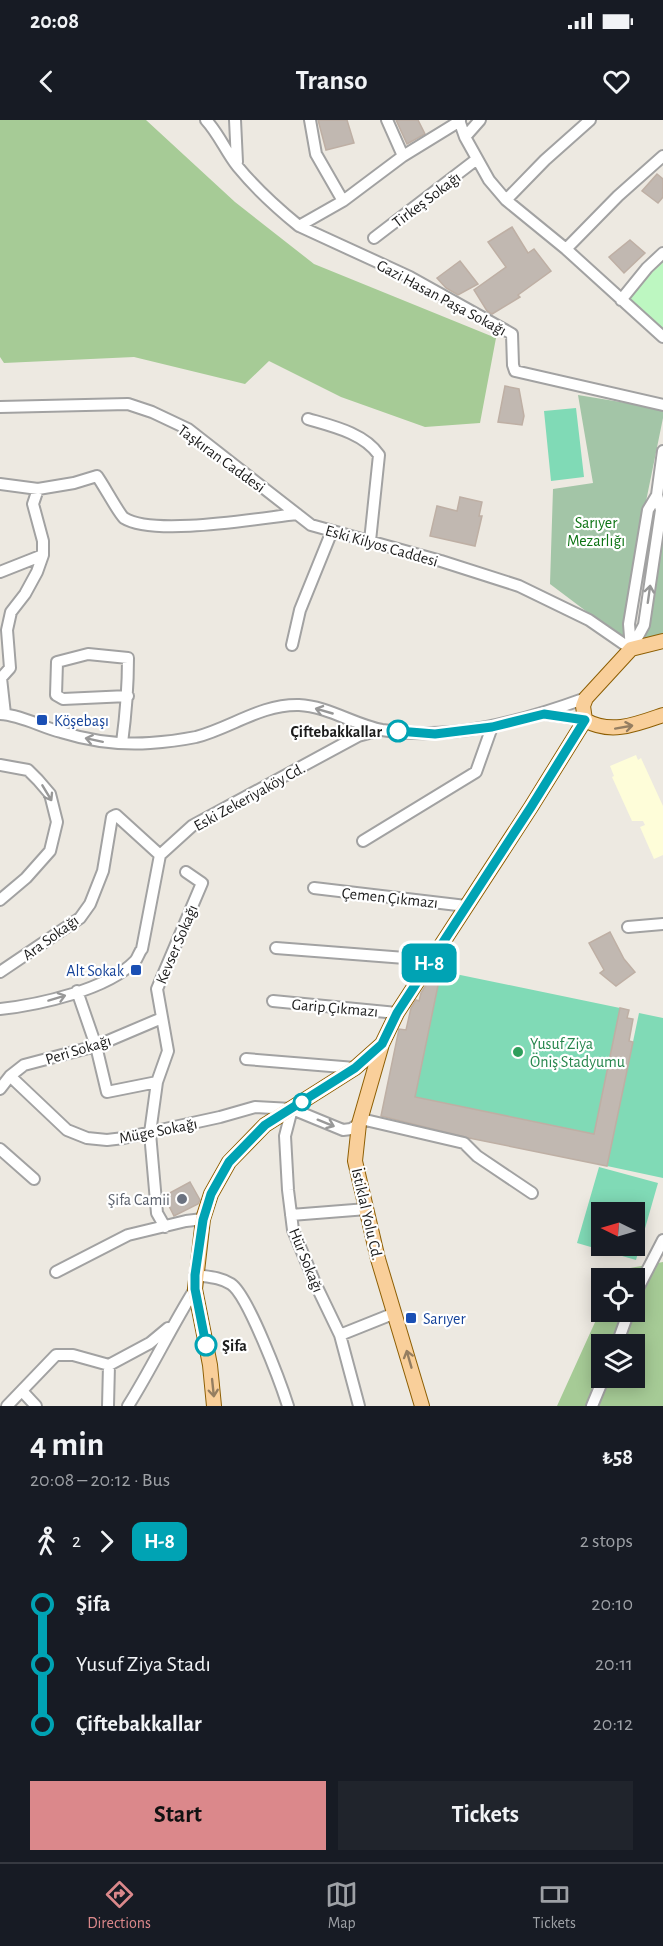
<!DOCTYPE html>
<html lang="en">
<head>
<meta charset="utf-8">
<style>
	body { margin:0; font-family:"Alegreya Sans",sans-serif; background:#20242c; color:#f1f3f6; height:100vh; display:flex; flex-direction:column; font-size:22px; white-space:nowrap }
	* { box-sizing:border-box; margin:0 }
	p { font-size:20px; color:#9ea1a6 }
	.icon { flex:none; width:33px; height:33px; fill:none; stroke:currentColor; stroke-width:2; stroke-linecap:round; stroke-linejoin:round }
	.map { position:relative; height:1286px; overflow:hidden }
	.side { display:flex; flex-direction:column; background:#171b24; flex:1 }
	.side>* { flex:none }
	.badge { padding:0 12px; border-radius:9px; font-size:21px; line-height:39px }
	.needle { width:39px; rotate:275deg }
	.controls { position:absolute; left:591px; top:1082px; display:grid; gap:12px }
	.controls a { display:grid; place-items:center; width:54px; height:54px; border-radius:0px; background:#171b24; box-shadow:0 3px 15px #0003; font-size:30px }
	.map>.badge { position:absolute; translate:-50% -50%; box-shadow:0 0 0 3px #fff }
	.legs { display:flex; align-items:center; gap:9px; height:66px; padding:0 30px; font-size:20px }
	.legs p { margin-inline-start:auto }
	.overview { display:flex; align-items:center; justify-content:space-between; height:102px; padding:0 30px }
	h1 { font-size:33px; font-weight:700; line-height:45px }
	.action { display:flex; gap:12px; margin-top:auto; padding:12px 30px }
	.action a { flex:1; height:69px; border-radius:0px; background:#db888b; color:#111; font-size:24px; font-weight:700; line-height:69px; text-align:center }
	.action a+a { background:#20242c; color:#f1f3f6 }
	ul { padding:0 30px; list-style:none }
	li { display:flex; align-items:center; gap:21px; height:60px; font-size:22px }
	li i { display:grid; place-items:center; width:9px; height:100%; margin:0 8px; background:currentColor }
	li i::after { content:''; width:15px; height:15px; margin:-8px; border:4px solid; border-radius:50%; background:#171b24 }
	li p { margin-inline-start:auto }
	li:first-child i { background:linear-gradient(#0000 50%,currentColor 0) }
	li:last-child i { background:linear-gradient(currentColor 50%,#0000 0) }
	.status { display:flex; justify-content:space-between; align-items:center; height:42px; padding:0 30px; background:#171b24; direction:ltr }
	.status svg { height:16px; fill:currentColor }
	header { display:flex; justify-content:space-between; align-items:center; height:78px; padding:0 30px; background:#171b24; font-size:27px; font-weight:700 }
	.tab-bar { display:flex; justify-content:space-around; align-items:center; height:84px; border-top:2px solid #363941; background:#171b24; font-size:16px; color:#9ea1a6 }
	.tab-bar a { display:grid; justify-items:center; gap:3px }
	.tab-bar .active { color:#db888b }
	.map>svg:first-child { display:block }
	.education { fill:#fefdd9 }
	.forest { fill:#a6cb96; fill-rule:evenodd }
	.cemetery { fill:#a3c5a7 }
	.park { fill:#bdf7c1 }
	.pitch { fill:#80dab6; fill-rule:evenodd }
	.building { fill:#c1b8b1; stroke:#beafa4; stroke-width:1.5 }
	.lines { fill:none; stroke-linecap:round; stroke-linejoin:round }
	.minor-casing { stroke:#a2a2a2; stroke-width:14 }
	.major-casing { stroke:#8e5f04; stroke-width:16 }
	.minor { stroke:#fff; stroke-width:10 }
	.major { stroke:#f9cf9a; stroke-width:14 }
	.oneway { stroke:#989898 }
	.oneway2 { stroke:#957e61 }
	.line-1-casing { stroke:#fff; stroke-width:14 }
	.line-1 { stroke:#00a3b4; stroke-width:9 }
	.transit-dot { fill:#1a4fb4; stroke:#fff; stroke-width:2 }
	.stop-1-dot { fill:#fff; stroke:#00a3b4; stroke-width:3 }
	.leisure-dot { fill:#2e9e5b; stroke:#fff; stroke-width:2 }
	.worship-dot { fill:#6b7280; stroke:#fff; stroke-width:2 }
	.labels { text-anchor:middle; stroke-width:4.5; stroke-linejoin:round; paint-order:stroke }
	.street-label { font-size:16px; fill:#1b1b1b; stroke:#fff }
	.park-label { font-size:16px; fill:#0e7415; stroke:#fff }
	.transit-label { font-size:16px; fill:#164399; stroke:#fff; text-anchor:start }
	.stop-label { font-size:16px; font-weight:bold; fill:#1b1b1b; stroke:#fff; text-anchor:end }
	.leisure-label { font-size:16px; fill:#27864d; stroke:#fff; text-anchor:start }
	.worship-label { font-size:16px; fill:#5b616d; stroke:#fff; text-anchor:end }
</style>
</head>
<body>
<div class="status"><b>20:08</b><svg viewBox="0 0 49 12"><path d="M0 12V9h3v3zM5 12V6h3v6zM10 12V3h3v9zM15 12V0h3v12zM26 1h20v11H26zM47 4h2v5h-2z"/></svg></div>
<header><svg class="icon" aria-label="back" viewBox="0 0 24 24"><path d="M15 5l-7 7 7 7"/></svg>Transo<svg class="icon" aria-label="heart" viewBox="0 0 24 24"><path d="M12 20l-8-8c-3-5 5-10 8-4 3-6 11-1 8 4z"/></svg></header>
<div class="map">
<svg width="663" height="1286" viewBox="0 0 663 1286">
	<rect width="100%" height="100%" fill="#ede9e1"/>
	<path class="education" d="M636,635L638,640L641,638L663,686V735L654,739L640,707L645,705L643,701H632L612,657L614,656L610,646Z"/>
	<path class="forest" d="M0,0H146L235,82L314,144L496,218L480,303L425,307L341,277L269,241L245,264L134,237L4,243L0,237Z
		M663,1142V1286H557L601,1189L602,1191H634V1158H616L619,1150ZM602,1224H634V1257H602Z"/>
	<path class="cemetery" d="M578,275L663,289V298L642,401L627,522L550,464L553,369L593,363Z
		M663,398V514L642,521L648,509Z"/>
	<path class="park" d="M663,142V213L624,179Z"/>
	<path class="pitch" d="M576,288L584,357L551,361L544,291Z
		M441,851L620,888L594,1014L415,977Z
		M639,893L663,898V1058L607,1046Z
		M599,1047L658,1063L636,1140L577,1123ZM602,1092H634V1125H602Z"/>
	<path class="building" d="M318,0H347L354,23L326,30Z
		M396,0H418L425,14L407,24Z
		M657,54L663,59V77L658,83L642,71Z
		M512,107L528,133L534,129L551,151L518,175L520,177L492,194L487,191L474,170L506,147L488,122Z
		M630,120L645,133L624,153L609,137Z
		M460,141L478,164L458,175L446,168L437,158Z
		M505,266L519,269L524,296L522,305L498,302Z
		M460,377L482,382L479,396H482L475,426L430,416L437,386L457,391Z
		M610,812L624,839L635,852L616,866L600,853L604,850L589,823Z
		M436,849L441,851L415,977L594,1014L620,888L629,890L627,898L633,899L629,921L633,922L607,1046L469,1018L381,996L399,909L406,910L411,888L416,880L419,881L421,873Z
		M190,1062L200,1080L198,1084L174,1096L164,1076Z"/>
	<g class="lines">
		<defs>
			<path id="minor" d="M206,0C219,14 226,32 238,47C256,69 277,88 299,106L343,81
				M235,0L237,42
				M310,0L316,34L343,81L403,36L460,1
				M387,0L403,36
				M459,0L465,17L489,60L506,80L566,129L663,217
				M465,17L480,0
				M506,80L545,40L590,0
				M299,106L410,157L512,214L513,245L515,251L663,285
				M374,118L477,39
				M566,129L618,76L663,36
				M621,180L647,148L663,133
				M0,287L128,284L152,292L188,309L311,405L441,441L519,466L589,500L631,529
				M308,299C332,306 364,313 379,335L370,421
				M0,364L38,369L74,363L97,356C103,364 119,394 124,398C154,417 260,398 297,394
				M0,452L43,435
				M292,525L300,490L332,411
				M631,529L629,504L648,390L657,375L663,331
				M631,529L644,505L661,390L657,375
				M0,594C21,595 41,607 61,612C90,621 120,625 150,623C165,622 181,620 196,617C231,608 261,584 299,585C327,586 355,605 382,610C453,621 520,602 586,578
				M5,594L1,558L10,548L7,510L11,492L25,474L37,452L43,435V421L33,384L38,369
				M547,594L585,600
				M122,623C126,593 128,567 128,538L88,534L57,542L56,575L63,579L128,576
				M0,645L28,650L38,660L50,674L57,702L50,731L26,758L0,780
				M363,721L476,652L492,607
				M314,768L466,786
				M628,807L663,804
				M276,828L431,840
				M0,852L80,798L90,784L103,751L112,697L116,695L160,735
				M77,871L96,926L107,972L157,962
				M273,881L397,893
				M0,889C38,885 107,870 135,841C138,838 139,832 142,829L160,735L192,706L358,616L380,610
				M246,939L355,948
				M10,956L67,1010L87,1018L107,1020L124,1018L220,997L255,987L292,989L343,1010L351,1009L359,1004
				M0,969L10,956L24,945L96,926L162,898
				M292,989L285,1016L288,1070L293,1110L315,1163L340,1215L359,1286
				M361,999L464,1023L477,1036L532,1073
				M0,1029L34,1059
				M291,1095L367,1089
				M165,1107L157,1093L150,1013L157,962L168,931L157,869L202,763L186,752
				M56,1152L128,1115L186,1101L203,1099
				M195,1155C208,1157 220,1157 231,1164C248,1175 281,1264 288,1286
				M634,1176L663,1120
				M340,1215L395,1193
				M617,1224L629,1191
				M22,1271L36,1286
				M7,1286L56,1235H73L109,1245
				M108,1286L109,1245L150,1223L168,1208
				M128,1286C152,1248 171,1207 195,1169
				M592,1286L604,1257"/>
			<path id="major" d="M585,600L583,586L586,578L631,529L663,521
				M585,600C611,615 637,604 663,595
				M382,924L359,1004L355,1041L378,1139L422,1286
				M214,1286L210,1245L195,1169L203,1099L211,1074L229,1042L265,1005L355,948L382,924L397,893L531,687L585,600"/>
		</defs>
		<use href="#minor" class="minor-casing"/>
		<use href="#major" class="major-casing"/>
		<use href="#minor" class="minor"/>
		<use href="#major" class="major"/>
	</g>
	<defs><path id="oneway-shaft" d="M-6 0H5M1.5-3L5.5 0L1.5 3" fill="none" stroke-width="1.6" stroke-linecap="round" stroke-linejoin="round" transform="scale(1.5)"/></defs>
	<g class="oneway">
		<use href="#oneway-shaft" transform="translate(649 474) rotate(-82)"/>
		<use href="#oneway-shaft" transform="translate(324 591) rotate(-164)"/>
		<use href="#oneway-shaft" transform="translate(94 620) rotate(-168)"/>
		<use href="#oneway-shaft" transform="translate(47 673) rotate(59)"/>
		<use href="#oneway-shaft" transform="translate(57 878) rotate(-17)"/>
		<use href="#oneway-shaft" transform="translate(326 1003) rotate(22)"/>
	</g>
	<g class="oneway2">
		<use href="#oneway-shaft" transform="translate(624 607) rotate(-10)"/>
		<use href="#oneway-shaft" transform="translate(409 1239) rotate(-106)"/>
		<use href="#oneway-shaft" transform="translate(213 1268) rotate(84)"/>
	</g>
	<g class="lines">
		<defs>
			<path id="line-1" d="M206,1225L195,1169V1155L203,1100L211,1074L229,1042L265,1005L355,948L382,924L397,893L531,687L585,600L544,594L492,607L435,614L398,611"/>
		</defs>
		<use href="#line-1" class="line-1-casing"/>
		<use href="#line-1" class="line-1"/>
	</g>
	<g class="transit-dot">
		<rect x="36" y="594" width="12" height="12" rx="3"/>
		<rect x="130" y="844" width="12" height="12" rx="3"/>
		<rect x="405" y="1192" width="12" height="12" rx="3"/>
	</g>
	<g class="stop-1-dot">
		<circle cx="398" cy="611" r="10"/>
		<circle cx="302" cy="982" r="8"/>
		<circle cx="206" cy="1225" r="10"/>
	</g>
	<circle class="leisure-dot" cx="518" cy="932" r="6"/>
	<circle class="worship-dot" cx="182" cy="1079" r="6"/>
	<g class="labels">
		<g class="street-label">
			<text transform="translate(426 79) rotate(-37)" y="6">Tirkeş Sokağı</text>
			<text transform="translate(442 177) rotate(28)" y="6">Gazi Hasan Paşa Sokağı</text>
			<text transform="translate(222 338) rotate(36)" y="6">Taşkıran Caddesi</text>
			<text transform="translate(382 425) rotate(16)" y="6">Eski Kilyos Caddesi</text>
			<text transform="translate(249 676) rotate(-29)" y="6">Eski Zekeriyaköy Cd.</text>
			<text transform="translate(390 777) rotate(6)" y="6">Çemen Çıkmazı</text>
			<text transform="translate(50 817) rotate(-36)" y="6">Ara Sokağı</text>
			<text transform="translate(176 824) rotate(-67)" y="6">Kevser Sokağı</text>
			<text transform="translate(335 887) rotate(5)" y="6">Garip Çıkmazı</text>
			<text transform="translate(78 929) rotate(-17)" y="6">Peri Sokağı</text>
			<text transform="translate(158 1010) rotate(-11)" y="6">Müge Sokağı</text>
			<text transform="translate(368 1094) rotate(77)" y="6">İstiklal Yolu Cd.</text>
			<text transform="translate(307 1140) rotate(68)" y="6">Hür Sokağı</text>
		</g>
		<g class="park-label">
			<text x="596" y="408">Sarıyer<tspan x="596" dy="18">Mezarlığı</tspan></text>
		</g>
		<g class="transit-label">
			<text x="54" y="606">Köşebaşı</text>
			<text x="124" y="856" text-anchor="end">Alt Sokak</text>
			<text x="423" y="1204">Sarıyer</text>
		</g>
		<g class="stop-label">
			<text x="382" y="617">Çiftebakkallar</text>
			<text x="222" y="1231" text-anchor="start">Şifa</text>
		</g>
		<g class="leisure-label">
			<text x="530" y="929">Yusuf Ziya<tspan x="530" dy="18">Öniş Stadyumu</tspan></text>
		</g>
		<g class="worship-label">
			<text x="170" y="1085">Şifa Camii</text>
		</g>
	</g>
</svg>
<div class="controls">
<a><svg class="needle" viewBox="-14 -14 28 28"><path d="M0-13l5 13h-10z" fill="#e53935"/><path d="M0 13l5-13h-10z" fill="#9ea1a6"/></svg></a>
<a><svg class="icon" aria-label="locate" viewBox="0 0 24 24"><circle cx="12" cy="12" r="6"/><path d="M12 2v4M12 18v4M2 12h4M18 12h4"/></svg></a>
<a><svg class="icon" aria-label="layers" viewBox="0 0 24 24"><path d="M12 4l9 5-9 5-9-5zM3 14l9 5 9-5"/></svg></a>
</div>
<b class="badge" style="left:429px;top:843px;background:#00a3b4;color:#fff">H-8</b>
</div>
<section class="side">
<div class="overview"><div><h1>4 min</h1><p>20:08 – 20:12 · Bus</p></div><b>₺58</b></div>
<div class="legs"><svg class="icon" aria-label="walk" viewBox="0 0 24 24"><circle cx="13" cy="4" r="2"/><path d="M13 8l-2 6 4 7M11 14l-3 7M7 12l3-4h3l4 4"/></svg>2<svg class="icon" aria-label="forward" viewBox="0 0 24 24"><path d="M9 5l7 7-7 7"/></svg><b class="badge" style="background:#00a3b4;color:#fff">H-8</b><p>2 stops</p></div>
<ul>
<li><i style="color:#00a3b4"></i><b>Şifa</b><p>20:10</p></li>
<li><i style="color:#00a3b4"></i><span>Yusuf Ziya Stadı</span><p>20:11</p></li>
<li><i style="color:#00a3b4"></i><b>Çiftebakkallar</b><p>20:12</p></li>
</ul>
<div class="action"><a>Start</a><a>Tickets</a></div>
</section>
<nav class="tab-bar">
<a class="active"><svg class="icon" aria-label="directions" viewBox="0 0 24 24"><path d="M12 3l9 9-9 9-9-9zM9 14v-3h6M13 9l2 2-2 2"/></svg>Directions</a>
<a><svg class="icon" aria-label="map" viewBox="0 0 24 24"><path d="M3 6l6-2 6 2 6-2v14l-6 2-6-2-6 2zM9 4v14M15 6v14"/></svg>Map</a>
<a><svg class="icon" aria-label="tickets" viewBox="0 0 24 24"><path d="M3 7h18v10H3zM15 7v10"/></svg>Tickets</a>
</nav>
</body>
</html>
